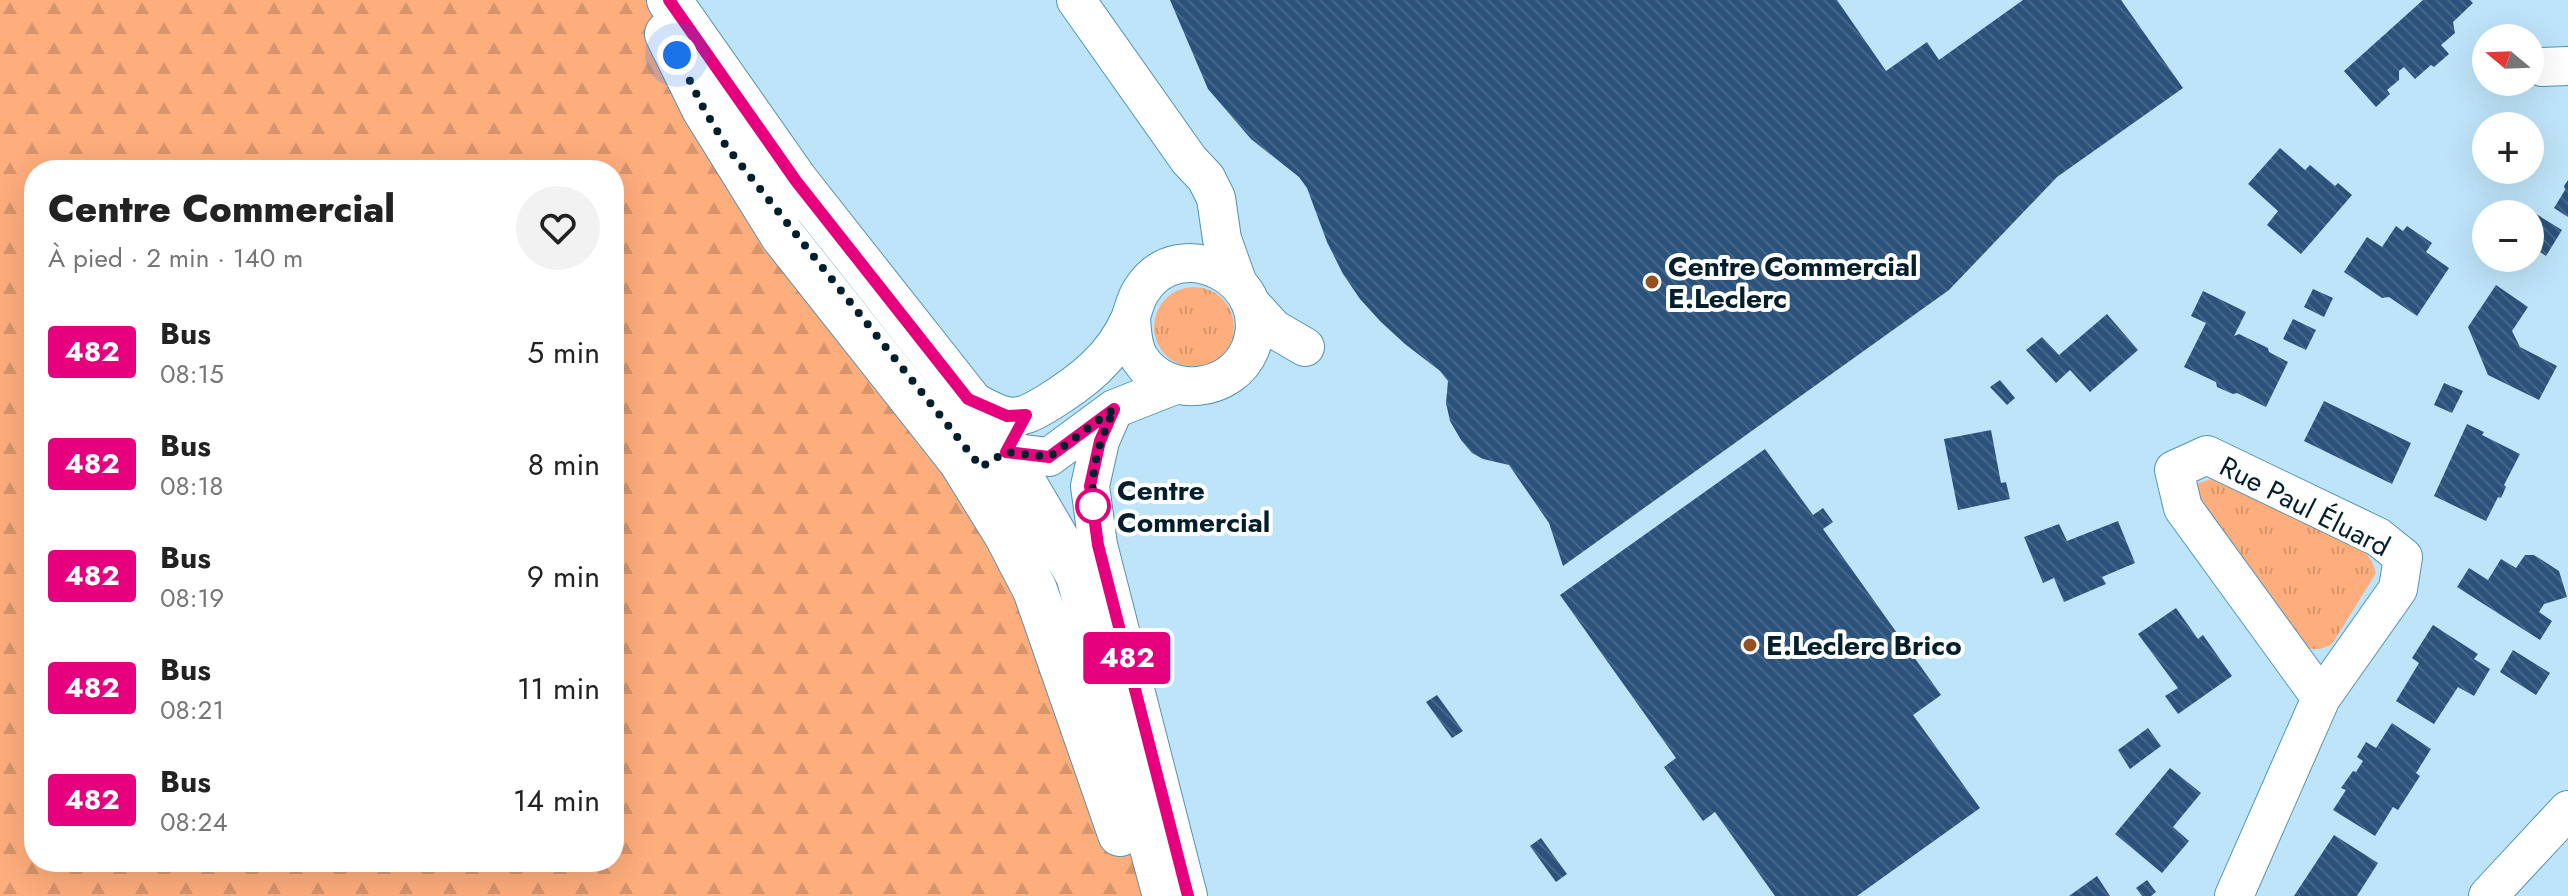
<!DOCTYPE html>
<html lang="fr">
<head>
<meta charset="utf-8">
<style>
	body { margin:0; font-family:Jost,sans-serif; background:#f2f2f2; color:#222; height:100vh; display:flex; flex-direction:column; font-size:30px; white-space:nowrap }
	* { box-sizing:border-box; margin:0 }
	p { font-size:26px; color:#767676 }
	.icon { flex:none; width:44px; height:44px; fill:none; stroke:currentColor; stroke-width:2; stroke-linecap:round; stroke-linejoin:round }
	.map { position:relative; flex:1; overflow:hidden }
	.details { position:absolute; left:24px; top:160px; width:600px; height:712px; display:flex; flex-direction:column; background:#fff; border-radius:32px; box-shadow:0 8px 32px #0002 }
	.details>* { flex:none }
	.badge { padding:0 16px; border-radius:6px; font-size:28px; line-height:52px }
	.needle { width:52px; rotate:289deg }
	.controls { position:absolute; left:2472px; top:24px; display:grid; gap:16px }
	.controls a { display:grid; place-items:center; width:72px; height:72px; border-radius:50%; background:#fff; box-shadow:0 8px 32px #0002; font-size:40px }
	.you { position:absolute; width:40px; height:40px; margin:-20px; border:6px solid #fff; border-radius:50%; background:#1a73e8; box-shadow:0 0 0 12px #1a73e833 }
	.map>.badge { position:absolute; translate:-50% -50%; box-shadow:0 0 0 4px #fff }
	.round { display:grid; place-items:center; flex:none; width:84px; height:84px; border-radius:42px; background:#f2f2f2 }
	.headline { display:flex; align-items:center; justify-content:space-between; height:136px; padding:0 24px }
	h1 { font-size:38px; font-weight:800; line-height:60px }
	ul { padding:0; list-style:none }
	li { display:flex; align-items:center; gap:24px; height:112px; padding:0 24px }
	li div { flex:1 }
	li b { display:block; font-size:30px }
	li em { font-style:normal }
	li .badge { min-width:88px; font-weight:700; text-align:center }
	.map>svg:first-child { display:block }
	.grass { fill:url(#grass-tufts) }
	.forest { fill:url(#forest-firs); fill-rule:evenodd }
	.building { fill:url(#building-back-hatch) }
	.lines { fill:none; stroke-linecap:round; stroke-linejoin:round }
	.minor-casing { stroke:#5293b4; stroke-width:40 }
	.major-casing { stroke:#5293b4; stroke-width:46 }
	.minor { stroke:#fff; stroke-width:38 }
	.major { stroke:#fff; stroke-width:44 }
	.line-casing { stroke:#fff; stroke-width:18 }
	.line { stroke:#e6007e; stroke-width:12 }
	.walk { stroke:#041f2c; stroke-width:8; stroke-dasharray:0 14.4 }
	.poi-dot { fill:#955123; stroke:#fff; stroke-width:3 }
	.stop-dot { fill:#fff; stroke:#e6007e; stroke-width:4 }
	.labels { text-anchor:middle; stroke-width:8; stroke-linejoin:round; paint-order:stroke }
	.poi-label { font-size:28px; font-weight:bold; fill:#041f2c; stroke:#fff; text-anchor:start }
	.stop-label { font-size:28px; font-weight:bold; fill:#041f2c; stroke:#fff; text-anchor:start }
	.street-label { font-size:28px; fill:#041f2c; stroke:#fff }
</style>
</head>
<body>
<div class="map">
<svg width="2568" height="896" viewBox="0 0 2568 896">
	<defs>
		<pattern id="grass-tufts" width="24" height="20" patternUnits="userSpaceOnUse" patternTransform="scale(2)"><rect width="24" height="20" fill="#fead7c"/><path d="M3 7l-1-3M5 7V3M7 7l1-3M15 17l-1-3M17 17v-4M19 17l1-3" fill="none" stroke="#d8946b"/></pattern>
		<pattern id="forest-firs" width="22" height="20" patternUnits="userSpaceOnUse" patternTransform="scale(2)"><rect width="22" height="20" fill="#fead7c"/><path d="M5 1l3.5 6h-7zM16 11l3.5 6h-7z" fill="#d8946b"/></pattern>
		<pattern id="building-back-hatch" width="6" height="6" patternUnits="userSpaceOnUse" patternTransform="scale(2)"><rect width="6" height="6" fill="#2b527b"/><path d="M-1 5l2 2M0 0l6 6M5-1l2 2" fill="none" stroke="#466789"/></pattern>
	</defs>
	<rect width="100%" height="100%" fill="#bee4f9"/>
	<path class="grass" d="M1154 327a40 40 0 1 1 80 0a40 40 0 1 1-80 0Z
		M2211,479L2365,551L2372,562L2376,573L2332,644C2320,651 2312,650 2300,646L2194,491L2199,483Z"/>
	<path class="forest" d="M0,0H669L1078,575L1165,896H0ZM34,170H614V862H34Z"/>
	<path class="building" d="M1170,0H1837L1886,71L1927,42L1939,60L2023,0H2121L2183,88L2057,177L1949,290L1563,566L1549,523L1509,465L1483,459L1472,453L1461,440L1450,421L1446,403L1448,381L1440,371L1405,344L1381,322L1360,299L1343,274L1327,242L1307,188L1299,177L1251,139L1208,89Z
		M2423,0H2470L2473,3L2453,22L2455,33L2441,45L2449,54L2434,67L2431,65L2415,79L2404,67L2399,71V80L2387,90L2390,94L2376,107L2344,71Z
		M2280,148L2305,170L2310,165L2335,186L2338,183L2352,195L2301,254L2267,225L2278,211L2248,184Z
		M2568,180V217L2554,208L2565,190L2564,186Z
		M2520,204L2562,230L2546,256L2530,245V214H2514Z
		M2396,226L2403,231L2407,226L2432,243L2426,252L2449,268L2417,316L2389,297L2382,298L2344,272L2367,237L2382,247Z
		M2496,285L2528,307L2512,331L2520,347L2557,366L2539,400L2488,375L2468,327Z
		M2313,289L2333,298L2324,317L2304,307Z
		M2203,291L2246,312L2234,336L2239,334L2268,348L2269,352L2288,362L2266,407L2237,393L2233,394L2217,387L2216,382L2184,367L2206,323L2191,316Z
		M2107,314L2138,350L2090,392L2070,370L2056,383L2026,350L2042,337L2059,355Z
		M2293,319L2316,330L2306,350L2283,339Z
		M2000,380L2015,398L2007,405L1990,387Z
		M2444,383L2463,391L2452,413L2434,405Z
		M2324,401L2411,443L2392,484L2304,441Z
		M2467,424L2484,432L2482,435L2520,454L2504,485L2506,487L2501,498L2498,497L2486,521L2434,496Z
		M1991,430L2001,483L2006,482L2010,499L1958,510L1944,439Z
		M1765,449L1813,515L1823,508L1833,522L1823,529L1941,695L1913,715L1980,808L1857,896H1775L1715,812L1703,821L1664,767L1676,758L1560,595Z
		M2118,521L2135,563L2102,577L2106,584L2064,602L2054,578L2043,583L2024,537L2059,524L2067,541Z
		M2525,555H2534L2559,571L2567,597L2544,604L2539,612L2552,621L2540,640L2457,587L2469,568L2488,580L2501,559L2516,568Z
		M2176,608L2198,639L2203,635L2232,676L2178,714L2165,696L2178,688L2138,634Z
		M2433,625L2478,654L2474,659L2490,669L2474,696L2458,687L2434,724L2396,701L2419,663L2412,658Z
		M2513,650L2550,673L2536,695L2500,672Z
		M1437,695L1463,731L1452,738L1426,702Z
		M2392,723L2431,749L2416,773L2420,776L2398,810L2393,807L2375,836L2333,810L2346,790L2341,788L2353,771L2356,772L2363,761L2357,757L2366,742L2376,748Z
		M2148,728L2161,746L2130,769L2118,750Z
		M2170,768L2201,793L2173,827L2189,841L2162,873L2115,834Z
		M2334,835L2378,863L2357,896H2294Z
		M1541,838L1567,874L1556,882L1530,846Z
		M2097,876L2110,896H2069Z
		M2147,880L2156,892L2151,896H2142L2136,888Z"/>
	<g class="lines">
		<defs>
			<path id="minor" d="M1076,0L1189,160L1206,178L1216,198L1222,239L1237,281
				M2542,67L2568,66
				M1251,304L1274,329L1305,347
				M968,399C980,404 994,414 1007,416C1021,419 1034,411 1046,404C1082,382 1113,358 1130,319C1134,309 1135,300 1141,291C1179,229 1278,280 1250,349C1232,393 1167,400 1140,359C1132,347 1132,332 1131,318
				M1114,409L1100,441L1090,486L1098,545L1188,896
				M1006,452L1049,457L1114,409L1175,385
				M2234,896L2321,698L2398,589L2403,557L2378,537L2207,455L2174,470L2183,508L2321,698
				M2488,896L2568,810"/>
			<path id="major" d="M669,0L796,181L968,399L1006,452L1078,575L1165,896
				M667,34L704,109L782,235L960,460L1007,536L1035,590L1120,834"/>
		</defs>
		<use href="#minor" class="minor-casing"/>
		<use href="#major" class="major-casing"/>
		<use href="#minor" class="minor"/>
		<use href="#major" class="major"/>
	</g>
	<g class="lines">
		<defs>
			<path id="line" d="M669,0L796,181L968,399L1007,416L1026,415L1006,452L1049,457L1114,409L1100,441L1090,486L1098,545L1188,896"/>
		</defs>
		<use href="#line" class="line-casing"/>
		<use href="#line" class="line"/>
		<path class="walk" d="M677,55L704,109L726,146L981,467L1006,452L1049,457L1114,409C1097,447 1089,473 1094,516L1093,506"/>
	</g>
	<g class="poi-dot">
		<circle cx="1652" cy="282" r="8"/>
		<circle cx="1750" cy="645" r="8"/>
	</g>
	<circle class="stop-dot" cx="1093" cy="506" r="16"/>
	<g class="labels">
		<g class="poi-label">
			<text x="1668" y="276">Centre Commercial<tspan x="1668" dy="32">E.Leclerc</tspan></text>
			<text x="1766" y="655">E.Leclerc Brico</text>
		</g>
		<g class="stop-label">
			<text x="1117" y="500">Centre<tspan x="1117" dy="32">Commercial</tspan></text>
		</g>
		<g class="street-label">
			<text transform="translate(2305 506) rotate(27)" y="10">Rue Paul Éluard</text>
		</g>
	</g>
</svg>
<div class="controls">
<a><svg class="needle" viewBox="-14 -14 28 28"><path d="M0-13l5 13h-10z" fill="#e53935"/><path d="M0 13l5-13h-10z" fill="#767676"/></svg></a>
<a>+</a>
<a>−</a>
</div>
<div class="you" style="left:677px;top:55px"></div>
<b class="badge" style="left:1127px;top:658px;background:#e6007e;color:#fff">482</b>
<section class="details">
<div class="headline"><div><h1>Centre Commercial</h1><p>À pied · 2 min · 140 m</p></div><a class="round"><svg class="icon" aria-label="heart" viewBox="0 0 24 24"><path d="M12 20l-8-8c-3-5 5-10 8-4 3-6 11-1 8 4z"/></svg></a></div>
<ul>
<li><span class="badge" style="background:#e6007e;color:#fff">482</span><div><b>Bus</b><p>08:15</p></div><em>5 min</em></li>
<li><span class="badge" style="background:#e6007e;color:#fff">482</span><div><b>Bus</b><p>08:18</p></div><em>8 min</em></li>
<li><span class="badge" style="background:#e6007e;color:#fff">482</span><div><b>Bus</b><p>08:19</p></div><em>9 min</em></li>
<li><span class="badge" style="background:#e6007e;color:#fff">482</span><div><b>Bus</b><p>08:21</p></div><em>11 min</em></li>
<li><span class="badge" style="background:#e6007e;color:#fff">482</span><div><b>Bus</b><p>08:24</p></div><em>14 min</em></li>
</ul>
</section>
</div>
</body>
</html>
